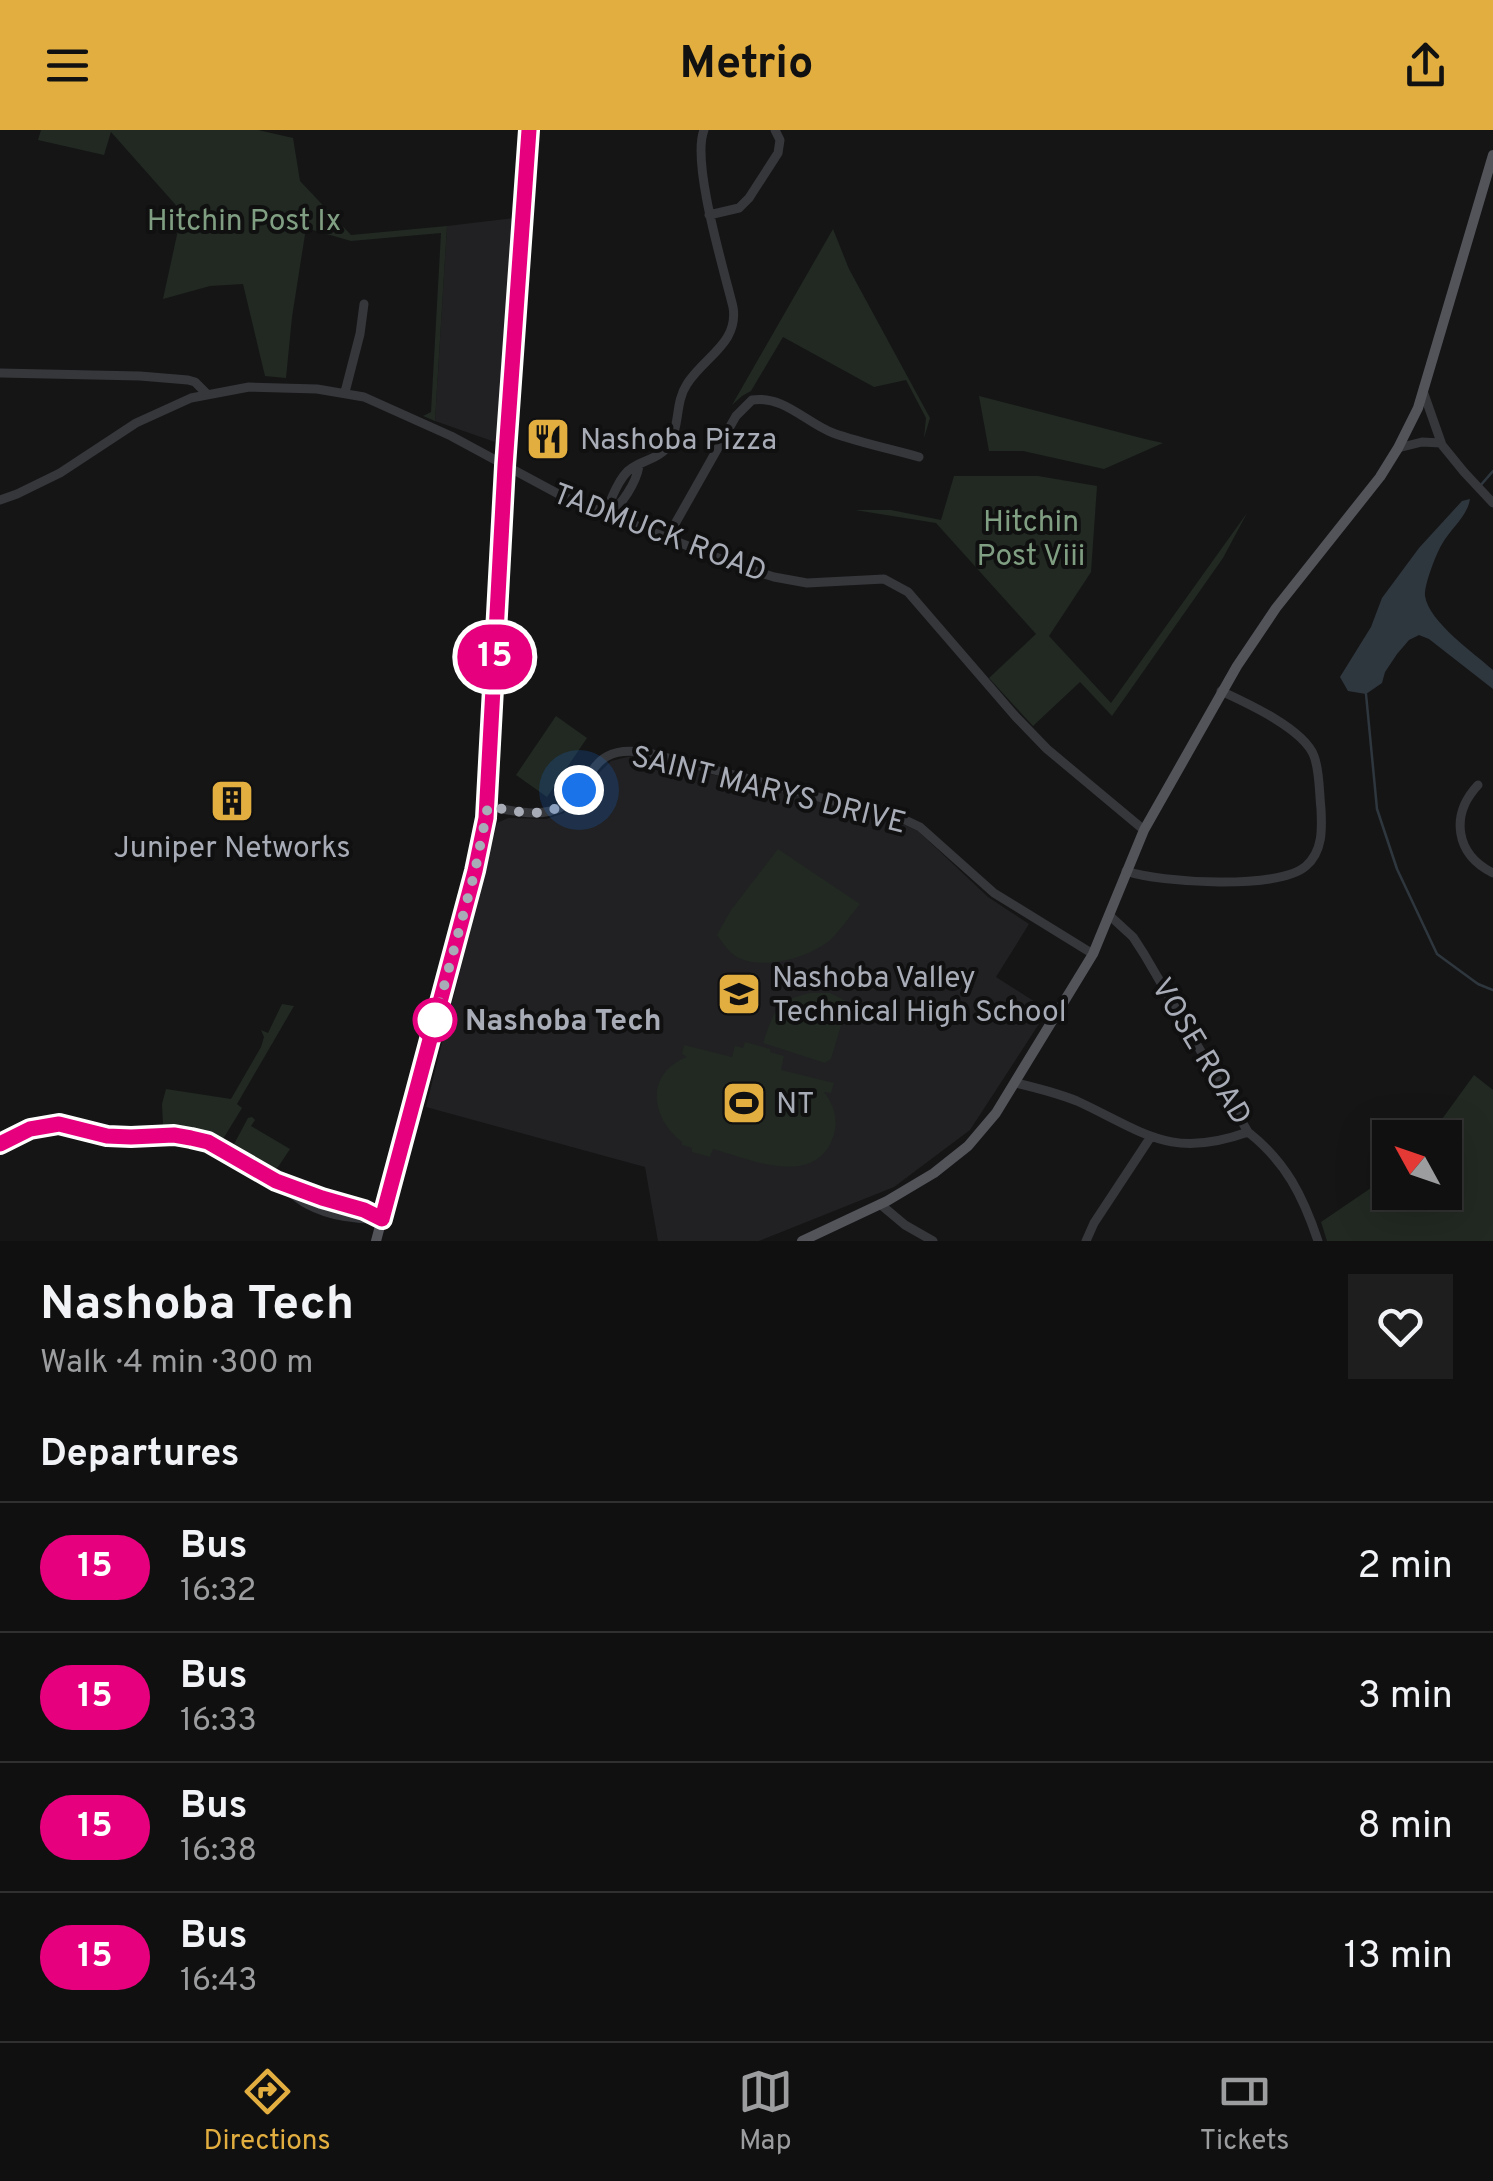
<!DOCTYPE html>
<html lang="en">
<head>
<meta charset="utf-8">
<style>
	body { margin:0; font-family:Overpass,sans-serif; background:#1e1e1e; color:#f1f3f6; height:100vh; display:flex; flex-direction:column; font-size:38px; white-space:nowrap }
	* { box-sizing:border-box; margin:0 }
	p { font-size:32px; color:#9c9d9f }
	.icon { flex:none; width:55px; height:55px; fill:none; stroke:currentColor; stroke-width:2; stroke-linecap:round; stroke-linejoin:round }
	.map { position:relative; height:1111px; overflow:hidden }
	.details { display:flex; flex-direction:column; background:#101010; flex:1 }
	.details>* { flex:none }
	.badge { padding:0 20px; border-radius:32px; font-size:35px; line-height:65px }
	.needle { width:65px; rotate:310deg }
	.buttons { position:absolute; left:1372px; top:990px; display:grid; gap:20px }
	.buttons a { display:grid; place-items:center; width:90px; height:90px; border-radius:0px; background:#101010; box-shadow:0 10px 40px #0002,0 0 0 2px #303030; font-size:50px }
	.you { position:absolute; width:50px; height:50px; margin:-25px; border:8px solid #fff; border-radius:50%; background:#1a73e8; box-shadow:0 0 0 15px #1a73e833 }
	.map>.badge { position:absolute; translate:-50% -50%; box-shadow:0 0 0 5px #fff }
	h2 { padding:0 40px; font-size:38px; line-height:90px }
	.round { display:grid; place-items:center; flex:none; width:105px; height:105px; border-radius:0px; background:#1e1e1e }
	.overview { display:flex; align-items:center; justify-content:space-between; height:170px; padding:0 40px }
	h1 { font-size:48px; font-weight:700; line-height:75px }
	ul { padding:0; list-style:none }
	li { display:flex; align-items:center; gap:30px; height:130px; padding:0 40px; border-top:2px solid #303030 }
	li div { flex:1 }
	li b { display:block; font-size:38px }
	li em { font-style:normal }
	li .badge { min-width:110px; font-weight:700; text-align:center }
	header { display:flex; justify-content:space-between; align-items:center; height:130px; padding:0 40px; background:#e3ae40; color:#111; font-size:45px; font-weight:700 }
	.menu { display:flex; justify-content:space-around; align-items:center; height:140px; border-top:2px solid #303030; background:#101010; font-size:28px; color:#9c9d9f }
	.menu a { display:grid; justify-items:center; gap:5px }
	.menu .selected { color:#e3ae40 }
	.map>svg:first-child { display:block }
	.built { fill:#212123 }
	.green { fill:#212922 }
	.water { fill:#2f373e }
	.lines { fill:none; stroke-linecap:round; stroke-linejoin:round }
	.stream { stroke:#2f373e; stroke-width:2.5 }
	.minor { stroke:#36373b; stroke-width:9 }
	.major { stroke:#52545a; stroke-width:10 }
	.line-casing { stroke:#fff; stroke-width:22 }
	.line { stroke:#e6007e; stroke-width:15 }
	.walk { stroke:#a8acb6; stroke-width:10; stroke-dasharray:0 18 }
	.stop-dot { fill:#fff; stroke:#e6007e; stroke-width:5 }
	.labels { text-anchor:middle; stroke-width:8; stroke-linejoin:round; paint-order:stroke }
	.park-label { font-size:30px; fill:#809f82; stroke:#101011 }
	.poi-label { font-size:30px; fill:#a8acb6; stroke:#101011; text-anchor:start }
	.street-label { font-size:30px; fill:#a8acb6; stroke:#101011 }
	.stop-label { font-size:30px; font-weight:bold; fill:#a8acb6; stroke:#101011; text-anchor:start }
</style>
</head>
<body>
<header><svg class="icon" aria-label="menu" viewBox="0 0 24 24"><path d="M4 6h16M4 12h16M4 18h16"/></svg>Metrio<svg class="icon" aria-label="share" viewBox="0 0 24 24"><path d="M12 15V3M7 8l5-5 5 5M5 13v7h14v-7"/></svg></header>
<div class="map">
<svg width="1493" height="1111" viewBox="0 0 1493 1111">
	<rect width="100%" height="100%" fill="#151516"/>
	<path class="built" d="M514,88L501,283L498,307L495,312L435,291L447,96Z
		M639,626L896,691L918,701L988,767L1029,794L996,847L1048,880L970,1000L894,1057L759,1111H658L645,1037L426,977L497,693L508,688L546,689L564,683L580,669L600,642L611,631L627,627Z"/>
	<path class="green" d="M41,0H258L293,8L300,51L351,105L447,96L435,291L423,286L431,282L441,103L351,111L306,98L292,187L286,248L265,246L243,154L210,156L163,169L182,82L111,2L104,25L38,10Z
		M833,99L849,139L930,288L924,308L926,288L906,250L874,257L783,207L751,261L742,266L732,275Z
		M979,266L1145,309L1163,313L1104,339L1023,321H989Z
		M954,346H1038L1097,356L1091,442L1049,506L1111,573L1247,383L1223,428L1112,586L1080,552L1033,596L989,548L1036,504L936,393L855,380H891L941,390Z
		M556,586L587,608L547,667L516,645Z
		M778,719L860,774C850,786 840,801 829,811C808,828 763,840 739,828C729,823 723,813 717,805L731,780Z
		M811,863H830L848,872L831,929L825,933L763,913C773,883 777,869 811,863Z
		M282,874L294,876L237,974L242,978L223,1009L200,1000L163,995L162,974L166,959L231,969L261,917L264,907L261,900L268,903Z
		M745,912L770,919V922L784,926L781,940L834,953L831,963L824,962C834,975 839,990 833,1007C815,1059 749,1029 713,1019L710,1027L692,1022V1018L682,1015V1012C650,988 645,943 687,927L682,924L684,915L732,927L735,916L743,918Z
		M1474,945L1493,960V1111H1327L1321,1092L1390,1045V1062H1445V1008L1429,1007Z
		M252,987L255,990L251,996L290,1019L278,1037L274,1039L233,1016L248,988Z"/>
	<path class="water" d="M1470,369C1467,387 1451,398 1442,414C1436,424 1424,455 1425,466C1429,492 1474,523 1493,540V559L1429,509L1419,505L1409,510L1397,524L1385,542L1382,553L1366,564L1348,561L1340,547L1371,497L1382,468L1419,418L1462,371Z"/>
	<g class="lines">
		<path class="stream" d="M1480,356L1493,341
			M1366,564L1377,679L1397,739L1437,824L1478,854L1493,860"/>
		<path class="minor" d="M709,85L739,78L749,68L778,23L780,10L775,0
			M0,243L140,246L188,250L195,252L207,264
			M1423,261L1442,315L1464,342L1493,373
			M345,262L360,204L364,174
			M1398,318L1422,312L1441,313
			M0,370L17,364L60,343L136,293L191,268L249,257L317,259L364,267L451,306L564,367L736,435L774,447L807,453L884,449L908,462L1016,587L1047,619L1144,700
			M607,386C608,373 620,345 632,338C645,329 661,329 670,313C680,295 675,272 687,254C704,227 739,213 733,177C724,140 691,32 704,0
			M607,386C622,375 636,353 639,336
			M667,408L736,286L752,270C784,265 806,293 833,303C861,313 891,319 919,327
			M1478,655C1450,685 1455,724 1493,743
			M488,676C508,680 530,686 551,681C601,667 576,608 653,624L903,689L920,697L994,763L1093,824
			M1126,741C1160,753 1279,760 1306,736C1323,721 1322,699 1321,679C1319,662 1320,642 1314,626C1304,599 1247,573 1221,561
			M1109,785L1133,807L1144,824L1248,1002C1286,1032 1303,1066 1318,1111
			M1016,953C1037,958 1057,963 1077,971C1144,1002 1170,1030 1248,1002
			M0,1014C20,1004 42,990 65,994C80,997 95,1004 110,1006C144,1010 177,999 209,1013C232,1023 256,1037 277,1051C287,1058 295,1068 307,1074C329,1086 358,1090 382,1089
			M284,1053L321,1068L364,1080L382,1089
			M880,1074L905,1095L933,1111
			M1086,1111L1094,1093L1150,1008"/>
		<path class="major" d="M376,1111L475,741L486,688L505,336L529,0
			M802,1111L887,1071L934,1043L968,1016L996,983L1093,824L1144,700L1237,536L1276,478L1380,347L1398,318L1418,278L1493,25"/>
	</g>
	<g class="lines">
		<defs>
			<path id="line" d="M0,1014L30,999L59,994L107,1006L131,1007L174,1005L191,1008L208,1012L276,1051L322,1068L364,1080L382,1089L475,741L486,688L505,336L529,0"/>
		</defs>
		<use href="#line" class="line-casing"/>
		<use href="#line" class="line"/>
		<path class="walk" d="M435,890L475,741L488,676C523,683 553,692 579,660"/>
	</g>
	<defs>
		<symbol id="restaurant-square" viewBox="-11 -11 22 22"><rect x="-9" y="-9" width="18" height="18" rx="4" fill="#e3ae40" stroke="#101011"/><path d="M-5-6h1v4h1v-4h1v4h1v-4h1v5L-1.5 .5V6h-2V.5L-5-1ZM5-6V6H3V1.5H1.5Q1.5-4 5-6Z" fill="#111"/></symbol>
		<symbol id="building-square" viewBox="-11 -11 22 22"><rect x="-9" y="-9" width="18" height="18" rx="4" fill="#e3ae40" stroke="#101011"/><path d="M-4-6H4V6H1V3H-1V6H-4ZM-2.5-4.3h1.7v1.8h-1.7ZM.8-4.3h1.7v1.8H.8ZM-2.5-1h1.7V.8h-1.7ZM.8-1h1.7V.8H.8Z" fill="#111"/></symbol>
		<symbol id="school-square" viewBox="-11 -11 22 22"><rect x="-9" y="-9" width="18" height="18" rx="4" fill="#e3ae40" stroke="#101011"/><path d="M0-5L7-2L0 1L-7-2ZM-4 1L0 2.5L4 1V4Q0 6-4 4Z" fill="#111"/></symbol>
		<symbol id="stadium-square" viewBox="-11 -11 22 22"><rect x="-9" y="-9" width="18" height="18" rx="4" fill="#e3ae40" stroke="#101011"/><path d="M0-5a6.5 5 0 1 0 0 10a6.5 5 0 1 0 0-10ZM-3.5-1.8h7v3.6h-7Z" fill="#111"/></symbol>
	</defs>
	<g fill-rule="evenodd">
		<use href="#restaurant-square" x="523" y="284" width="50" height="50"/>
		<use href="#building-square" x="207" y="646" width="50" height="50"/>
		<use href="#school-square" x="714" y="839" width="50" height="50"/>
		<use href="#stadium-square" x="719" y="948" width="50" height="50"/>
	</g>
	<circle class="stop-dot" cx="435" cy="890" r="20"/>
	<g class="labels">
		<g class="park-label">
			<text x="244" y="100">Hitchin Post Ix</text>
			<text x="1031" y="401">Hitchin<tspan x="1031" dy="34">Post Viii</tspan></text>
		</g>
		<g class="poi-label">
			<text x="580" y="319">Nashoba Pizza</text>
			<text x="232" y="727" text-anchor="middle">Juniper Networks</text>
			<text x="772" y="857">Nashoba Valley<tspan x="772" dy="34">Technical High School</tspan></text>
			<text x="776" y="983">NT</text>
		</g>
		<g class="street-label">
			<text transform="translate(660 402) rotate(21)" y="10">TADMUCK ROAD</text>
			<text transform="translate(769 659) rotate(14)" y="10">SAINT MARYS DRIVE</text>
			<text transform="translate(1202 921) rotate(59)" y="10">VOSE ROAD</text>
		</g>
		<g class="stop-label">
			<text x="465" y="900">Nashoba Tech</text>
		</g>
	</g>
</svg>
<div class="buttons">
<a><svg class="needle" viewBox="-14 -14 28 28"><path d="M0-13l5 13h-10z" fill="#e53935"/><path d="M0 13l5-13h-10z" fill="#9c9d9f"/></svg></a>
</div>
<div class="you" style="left:579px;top:660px"></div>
<b class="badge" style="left:495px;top:527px;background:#e6007e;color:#fff">15</b>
</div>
<section class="details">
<div class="overview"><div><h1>Nashoba Tech</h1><p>Walk · 4 min · 300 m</p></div><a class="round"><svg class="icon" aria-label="heart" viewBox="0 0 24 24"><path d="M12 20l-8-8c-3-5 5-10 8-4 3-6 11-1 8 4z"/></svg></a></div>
<h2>Departures</h2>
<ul>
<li><span class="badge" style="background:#e6007e;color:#fff">15</span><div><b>Bus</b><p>16:32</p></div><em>2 min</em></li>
<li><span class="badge" style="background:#e6007e;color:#fff">15</span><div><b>Bus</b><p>16:33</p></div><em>3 min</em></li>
<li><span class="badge" style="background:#e6007e;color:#fff">15</span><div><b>Bus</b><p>16:38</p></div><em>8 min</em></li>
<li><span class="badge" style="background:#e6007e;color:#fff">15</span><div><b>Bus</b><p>16:43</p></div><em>13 min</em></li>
</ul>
</section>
<nav class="menu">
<a class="selected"><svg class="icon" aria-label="directions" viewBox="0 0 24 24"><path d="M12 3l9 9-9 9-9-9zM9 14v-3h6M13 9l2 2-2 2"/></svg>Directions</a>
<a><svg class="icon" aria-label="map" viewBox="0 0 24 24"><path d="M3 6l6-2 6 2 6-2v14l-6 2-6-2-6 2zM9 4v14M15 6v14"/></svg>Map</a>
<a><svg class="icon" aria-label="tickets" viewBox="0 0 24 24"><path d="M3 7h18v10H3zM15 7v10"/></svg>Tickets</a>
</nav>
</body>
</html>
